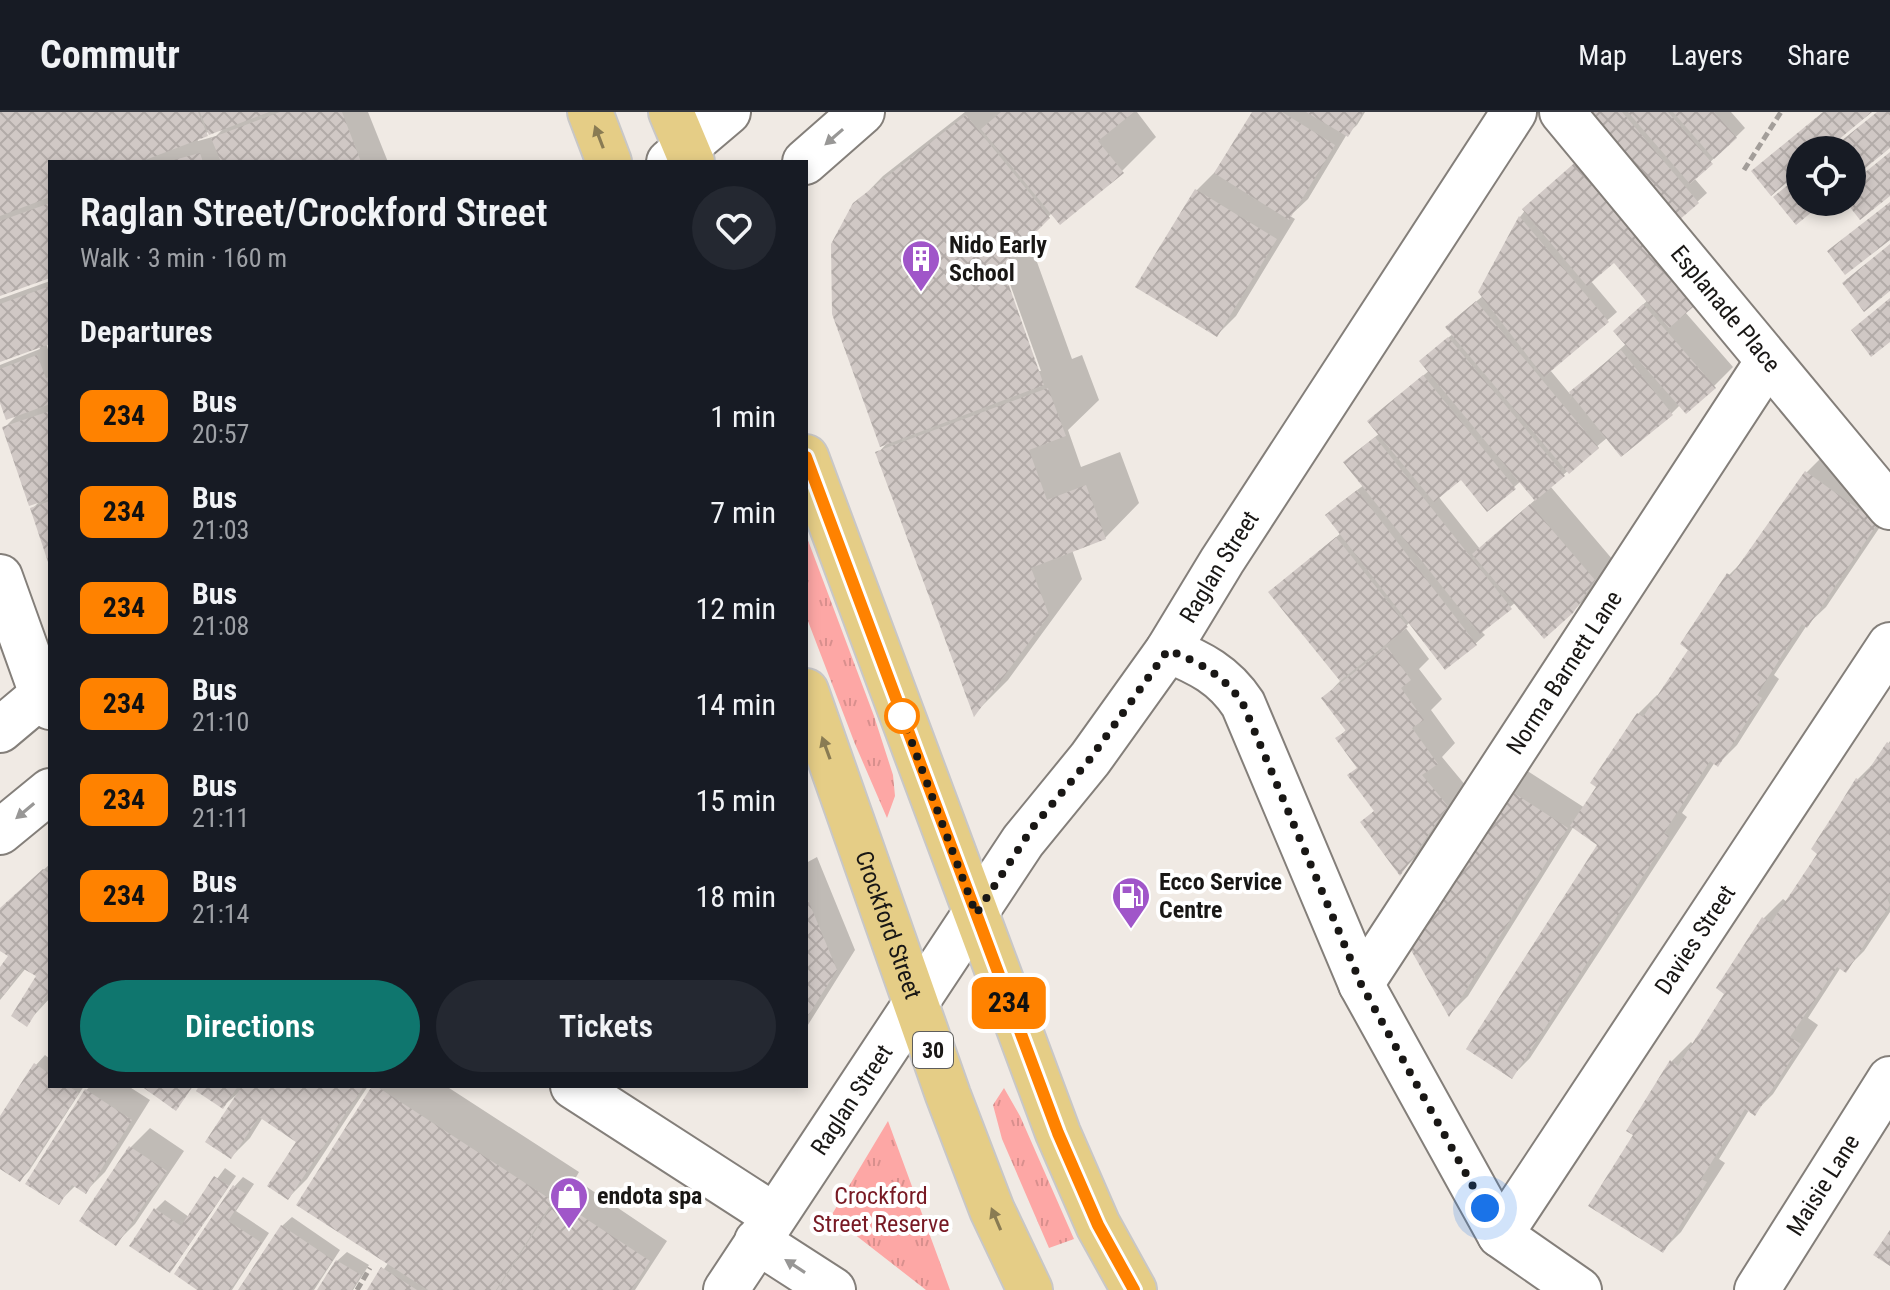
<!DOCTYPE html>
<html lang="en">
<head>
<meta charset="utf-8">
<style>
	body { margin:0; font-family:"Roboto Condensed",sans-serif; background:#242831; color:#f1f3f6; height:100vh; display:flex; flex-direction:column; font-size:30px; white-space:nowrap }
	* { box-sizing:border-box; margin:0 }
	p { font-size:26px; color:#9ea1a6 }
	.icon { flex:none; width:44px; height:44px; fill:none; stroke:currentColor; stroke-width:2; stroke-linecap:round; stroke-linejoin:round }
	.map { position:relative; flex:1; overflow:hidden }
	.sheet { position:absolute; left:48px; top:48px; width:760px; height:928px; display:flex; flex-direction:column; background:#171b24; border-radius:0px; box-shadow:0 4px 12px #0003 }
	.sheet>* { flex:none }
	.badge { padding:0 16px; border-radius:12px; font-size:28px; line-height:52px }
	.buttons { position:absolute; left:1786px; top:24px; display:grid; gap:16px }
	.buttons a { display:grid; place-items:center; width:80px; height:80px; border-radius:50%; background:#171b24; box-shadow:0 4px 12px #0003; font-size:40px }
	.you { position:absolute; width:40px; height:40px; margin:-20px; border:6px solid #fff; border-radius:50%; background:#1a73e8; box-shadow:0 0 0 12px #1a73e833 }
	.map>.badge { position:absolute; translate:-50% -50%; box-shadow:0 0 0 4px #fff }
	h2 { padding:0 32px; font-size:30px; line-height:72px }
	.round { display:grid; place-items:center; flex:none; width:84px; height:84px; border-radius:42px; background:#242831 }
	.headline { display:flex; align-items:center; justify-content:space-between; height:136px; padding:0 32px }
	h1 { font-size:38px; font-weight:600; line-height:60px }
	.primary-button { display:flex; gap:16px; margin-top:auto; padding:16px 32px }
	.primary-button a { flex:1; height:92px; border-radius:48px; background:#0f766e; color:#fff; font-size:32px; font-weight:600; line-height:92px; text-align:center }
	.primary-button a+a { background:#242831; color:#f1f3f6 }
	ul { padding:0; list-style:none }
	li { display:flex; align-items:center; gap:24px; height:96px; padding:0 32px }
	li div { flex:1 }
	li b { display:block; font-size:30px }
	li em { font-style:normal }
	li .badge { min-width:88px; font-weight:700; text-align:center }
	header { display:flex; align-items:center; gap:48px; box-sizing:border-box; height:112px; padding:0 40px; background:#171b24; border-bottom:2px solid #363941 }
	header strong { font-size:38px }
	nav { display:flex; gap:44px; margin-inline-start:auto; font-size:28px }
	.map>svg:first-child { display:block }
	.grass { fill:url(#grass-tufts) }
	.shadow { fill:#0003; fill-rule:evenodd }
	.building { fill:url(#building-cross-hatch) }
	.lines { fill:none; stroke-linecap:round; stroke-linejoin:round }
	.minor-casing { stroke:#847f7a; stroke-width:48 }
	.major-casing { stroke:#c8c7c7; stroke-width:48 }
	.path { stroke:#a39e9a; stroke-width:5; stroke-dasharray:8 4; stroke-linecap:butt }
	.minor { stroke:#fff; stroke-width:44 }
	.major { stroke:#e5cd86; stroke-width:44 }
	.oneway { fill:#897b53 }
	.oneway2 { fill:#989796 }
	.line-casing { stroke:#fff; stroke-width:18 }
	.line { stroke:#ff8200; stroke-width:12 }
	.walk { stroke:#191715; stroke-width:8; stroke-dasharray:0 14.4 }
	.stop-dot { fill:#fff; stroke:#ff8200; stroke-width:4 }
	.labels { text-anchor:middle; stroke-width:8; stroke-linejoin:round; paint-order:stroke }
	.shield { fill:#fff; stroke:#5e5d5b; stroke-width:2 }
	.shield-label { font-size:22px; font-weight:bold; fill:#191715 }
	.poi-label { font-size:24px; font-weight:bold; fill:#191715; stroke:#fff; text-anchor:start }
	.street-label { font-size:24px; fill:#191715; stroke:#fff }
	.park-label { font-size:24px; fill:#781a24; stroke:#fff }
</style>
</head>
<body>
<header>
<strong>Commutr</strong>
<nav><a>Map</a><a>Layers</a><a>Share</a></nav>
</header>
<div class="map">
<svg width="1890" height="1178" viewBox="0 0 1890 1178">
	<defs>
		<pattern id="grass-tufts" width="24" height="20" patternUnits="userSpaceOnUse" patternTransform="scale(2)"><rect width="24" height="20" fill="#fda7a5"/><path d="M3 7l-1-3M5 7V3M7 7l1-3M15 17l-1-3M17 17v-4M19 17l1-3" fill="none" stroke="#d88f8d"/></pattern>
		<pattern id="building-cross-hatch" width="8" height="8" patternUnits="userSpaceOnUse" patternTransform="scale(2)"><rect width="8" height="8" fill="#d0c8c5"/><path d="M0 0l8 8M0 8l8-8" fill="none" stroke="#b2aba8"/></pattern>
	</defs>
	<rect width="100%" height="100%" fill="#f0eae4"/>
	<path class="grass" d="M806,423L874,604L893,663L895,684L887,706L855,632L806,504Z
		M1004,976L1020,1004L1074,1127L1049,1136L1002,1027L993,993Z
		M888,1009L950,1178H926L831,1104Z"/>
	<path class="shadow" d="M0,0H368L388,50H50V164L0,182ZM225,15L216,24L198,29L197,26L210,19Z
		M965,0H1137L1156,25L1122,59L1052,101L1028,125L1072,247L1082,243L1099,288L1068,318L1081,355L1120,340L1139,391L1105,426L1072,438L1082,467L1008,568L975,601L878,341L889,329L855,93L883,64ZM1000,144L1041,259H1037L996,145Z
		M1254,0H1365L1357,13L1347,22L1308,87L1290,104L1295,107L1236,204L1217,223L1138,174L1197,78L1216,59Z
		M1579,0H1731L1745,16L1694,66L1707,81L1697,90Z
		M1533,88L1685,200L1733,255L1714,274L1680,293L1671,302L1608,325L1550,374L1613,448L1592,480L1572,500L1516,490L1481,519L1485,523L1475,532L1410,510L1405,515L1429,547L1419,557L1442,587L1431,598L1455,631L1442,645L1466,674L1419,742L1400,761L1363,710L1375,698L1359,655L1338,626L1347,617L1323,587L1341,568L1271,480L1341,421L1336,394L1364,373L1355,341L1380,321L1379,300L1430,258L1431,240L1454,221L1457,205L1483,184L1480,180L1520,105ZM1614,148L1648,188L1635,200L1627,231L1570,282L1550,258L1617,200L1590,168ZM1461,365L1488,398L1521,369L1536,387L1480,437L1438,384Z
		M50,169V230L46,231L50,244V448L32,397L41,388L4,316L19,301L0,285V253L40,237L39,234L0,247V187Z
		M1825,342L1890,400L1826,495L1807,513L1774,563L1779,567L1737,633L1718,652L1715,650L1682,701L1687,705L1530,946L1511,965L1600,732L1574,714L1468,884L1450,902L1406,826L1523,656L1585,696L1638,602L1657,583L1659,585L1691,537L1729,463L1748,444L1806,361Z
		M1890,629V800L1864,839L1845,858L1841,855L1808,906L1818,913L1773,982L1754,1001L1749,998L1719,1047L1725,1051L1681,1120L1662,1139L1636,1022L1672,949L1691,930L1694,933L1727,882L1764,806L1783,787L1787,790L1819,741L1836,701L1858,667L1877,648Z
		M817,745L855,838L806,916V751Z
		M50,752V886L26,912L39,864L26,856L0,888V859L10,843L0,836V797Z
		M45,943L50,947V974H84L29,1059L20,1068L0,1055V1008L36,953Z
		M91,974H128L150,988L105,1060L86,1079L76,1073L58,1091L86,978Z
		M202,974H368L307,1067L288,1086L298,1029L263,1005L250,1026L231,1045L242,978L223,994Z
		M374,974H446L579,1060L575,1067L667,1129L635,1178H369L389,1150Z
		M150,1016L184,1039L135,1112L116,1131L131,1035Z
		M225,1056L236,1064L178,1149L169,1159L156,1097L165,1088L189,1105Z
		M243,1065L254,1072L236,1099L269,1121L232,1178H201L234,1075Z
		M292,1105L340,1138L314,1178H240L282,1114Z
		M347,1140L369,1153L353,1178H319L337,1149Z"/>
	<path class="building" d="M0,0H198L208,24L140,50H50V85L0,104Z
		M200,0H269L209,23Z
		M280,0H342L361,50H221L211,26Z
		M1001,0H1134L1098,29L1124,61L1060,113L981,17Z
		M1252,0H1282L1335,33L1289,108L1214,61Z
		M1306,0H1363L1348,25Z
		M1576,0H1622L1699,91L1672,114Z
		M1628,0H1668L1713,52L1690,72Z
		M1673,0H1714L1737,26L1714,47Z
		M1823,0H1872L1826,38H1800V59L1771,84L1751,59Z
		M1877,0H1890V36L1852,67V38H1830Z
		M966,3L1050,106L1002,154L1044,273L880,335L832,202L831,132L853,91Z
		M1890,40V84L1860,108L1846,90H1852V71Z
		M200,41L203,50H170V49Z
		M1579,47L1700,189L1669,216L1614,151L1587,174L1522,97Z
		M1800,63V90H1824L1796,113L1773,85Z
		M1195,77L1277,127L1217,225L1135,175Z
		M1890,90V128L1845,163L1827,139Z
		M50,91V166L0,184V109Z
		M1519,104L1609,210L1544,265L1478,180Z
		M1890,132V179L1864,200L1842,171Z
		M50,174V232L0,250V192Z
		M1890,186V230L1871,245L1851,218Z
		M1476,189L1599,336L1569,362L1445,215Z
		M1643,192L1716,276L1686,302L1613,219Z
		M1448,225L1565,364L1535,389L1419,249Z
		M1621,238L1673,303L1621,345L1569,280Z
		M37,243L46,266L50,265V292L6,308L0,291V257Z
		M1423,263L1516,377L1487,400L1461,368L1434,390L1367,309Z
		M1048,276L1066,324L1029,338L1047,388L1086,373L1106,427L1031,456L1049,503L974,605L875,340Z
		M50,299V387L29,394L2,315Z
		M1375,325L1512,497L1480,522L1343,350Z
		M1805,359L1878,411L1807,516L1802,512L1757,583L1762,586L1718,655L1710,649L1664,721L1669,724L1512,967L1466,937L1597,733L1570,714L1596,675L1590,671L1637,601L1643,605L1688,538L1680,532L1727,461L1731,464Z
		M1357,378L1477,533L1445,558L1325,403Z
		M50,389V453H49L30,396Z
		M1530,392L1595,468L1573,501L1544,527L1472,442Z
		M1336,425L1408,515L1340,569L1268,480Z
		M1387,535L1411,568L1401,576L1424,608L1412,616L1438,652L1422,663L1448,694L1400,764L1360,710L1374,699L1347,663L1357,656L1335,626L1346,619L1321,586Z
		M1887,630L1890,632V782L1887,786L1890,793L1846,861L1837,855L1790,925L1801,932L1755,1004L1745,997L1701,1067L1707,1070L1663,1141L1588,1094L1633,1023L1626,1019L1670,948L1678,954L1724,882L1716,876L1762,805L1771,811L1817,742L1811,737L1835,700L1856,666L1861,669Z
		M1503,674L1568,716L1449,905L1404,826Z
		M43,757L50,762V878L27,915L11,904L36,864L22,856L4,883L0,880V855L8,844L0,839V796Z
		M806,783L837,858L806,907Z
		M34,951L50,962V974H68L79,981L20,1070L0,1057V1004Z
		M141,974H193L176,999Z
		M199,974H238L223,997L196,979Z
		M242,974H364L288,1088L267,1074L296,1030L259,1005L231,1047L205,1030Z
		M372,974H376L553,1089L496,1178H428L296,1093Z
		M85,977L132,1008L86,1082L72,1073L59,1093L25,1072Z
		M129,1034L167,1059L116,1134L79,1109Z
		M214,1064L229,1074L170,1161L129,1134L154,1096L181,1114Z
		M233,1073L246,1082L228,1109L262,1131L230,1178H197L174,1162Z
		M556,1087L650,1149L631,1178H497Z
		M281,1113L333,1148L312,1178H238Z
		M1890,1118V1154L1873,1143Z
		M336,1148L361,1163L352,1178H317Z
		M381,1155L417,1178H367Z"/>
	<g class="lines">
		<defs>
			<g id="minor">
				<path id="s1" d="M1562,0L1890,395"/>
				<path d="M669,50L728,0"/>
				<path d="M805,50L862,0"/>
				<path d="M0,465L42,582L50,595"/>
				<path d="M1168,538C1200,551 1224,563 1243,592L1361,872L1500,1123L1579,1178"/>
				<path d="M0,618L50,576"/>
				<path d="M0,720L50,679"/>
				<path id="s2" d="M1361,872L1768,249"/>
				<path d="M573,974L773,1103"/>
				<path id="s3" d="M1500,1123L1890,533"/>
				<path d="M757,1129L833,1178"/>
				<path id="s4" d="M726,1178L1023,729L1090,647L1168,538L1222,449L1514,0"/>
				<path id="s5" d="M1757,1178L1890,967"/>
			</g>
			<g id="major">
				<path d="M590,0L609,50"/>
				<path d="M671,0L692,50"/>
				<path d="M806,345L1058,1021L1098,1113L1134,1178"/>
				<path id="s6" d="M806,579L948,983L992,1098L1030,1178"/>
			</g>
		</defs>
		<use href="#minor" class="minor-casing"/>
		<use href="#major" class="major-casing"/>
		<path class="path" d="M1744,58L1781,0
			M357,1178L370,1156"/>
		<use href="#minor" class="minor"/>
		<use href="#major" class="major"/>
	</g>
	<defs><path id="oneway-solid" d="M-6-.8H1V-3.2L6.5 0L1 3.2V.8H-6Z" transform="scale(2)"/></defs>
	<g class="oneway">
		<use href="#oneway-solid" transform="translate(599 25) rotate(-111)"/>
		<use href="#oneway-solid" transform="translate(826 636) rotate(-110)"/>
		<use href="#oneway-solid" transform="translate(996 1107) rotate(-113)"/>
	</g>
	<g class="oneway2">
		<use href="#oneway-solid" transform="translate(834 25) rotate(139)"/>
		<use href="#oneway-solid" transform="translate(25 699) rotate(140)"/>
		<use href="#oneway-solid" transform="translate(795 1154) rotate(-147)"/>
	</g>
	<g class="lines">
		<defs>
			<path id="line" d="M806,345L1058,1021L1098,1113L1134,1178"/>
		</defs>
		<use href="#line" class="line-casing"/>
		<use href="#line" class="line"/>
		<path class="walk" d="M902,604L976,802L1033,715L1090,647L1168,538C1200,551 1224,563 1243,592L1361,872L1485,1096"/>
	</g>
	<defs>
		<symbol id="building-pin" viewBox="-11 -11 22 30"><path d="M0 17L-7.5 6A9.5 9.5 0 1 1 7.5 6Z" fill="#a056c9" stroke="#fff"/><path d="M-4-6H4V6H1V3H-1V6H-4ZM-2.5-4.3h1.7v1.8h-1.7ZM.8-4.3h1.7v1.8H.8ZM-2.5-1h1.7V.8h-1.7ZM.8-1h1.7V.8H.8Z" fill="#fff"/></symbol>
		<symbol id="fuel-pin" viewBox="-11 -11 22 30"><path d="M0 17L-7.5 6A9.5 9.5 0 1 1 7.5 6Z" fill="#a056c9" stroke="#fff"/><path d="M-5.5-6h7V0h2V4h1.3V-2.5L3-4.5l.8-.8L6-3V5H2.5V1h-1V6h-7ZM-4.2-4.7v3.2H.2V-4.7Z" fill="#fff"/></symbol>
		<symbol id="shop-pin" viewBox="-11 -11 22 30"><path d="M0 17L-7.5 6A9.5 9.5 0 1 1 7.5 6Z" fill="#a056c9" stroke="#fff"/><path d="M-5-2.5h2.3a2.7 3.5 0 0 1 5.4 0H5L5.5 6h-11ZM-1.5-2.5h3a1.5 2.3 0 0 0-3 0Z" fill="#fff"/></symbol>
	</defs>
	<g fill-rule="evenodd">
		<use href="#building-pin" x="899" y="125" width="44" height="60"/>
		<use href="#fuel-pin" x="1109" y="762" width="44" height="60"/>
		<use href="#shop-pin" x="547" y="1062" width="44" height="60"/>
	</g>
	<circle class="stop-dot" cx="902" cy="604" r="16"/>
	<g class="labels">
		<rect class="shield" x="913" y="920" width="40" height="36" rx="6"/>
		<g class="shield-label">
			<text x="933" y="946">30</text>
		</g>
		<g class="poi-label">
			<text x="949" y="141">Nido Early<tspan x="949" dy="28">School</tspan></text>
			<text x="1159" y="778">Ecco Service<tspan x="1159" dy="28">Centre</tspan></text>
			<text x="597" y="1092">endota spa</text>
		</g>
		<g class="street-label">
			<text dy="8" stroke="none"><textPath href="#s1" startOffset="256">Esplanade Place</textPath></text>
			<text dy="8" stroke="none"><textPath href="#s4" startOffset="876">Raglan Street</textPath></text>
			<text dy="8" stroke="none"><textPath href="#s2" startOffset="372">Norma Barnett Lane</textPath></text>
			<text dy="8" stroke="none"><textPath href="#s6" startOffset="248">Crockford Street</textPath></text>
			<text dy="8" stroke="none"><textPath href="#s3" startOffset="354">Davies Street</textPath></text>
			<text dy="8" stroke="none"><textPath href="#s4" startOffset="228">Raglan Street</textPath></text>
			<text dy="8" stroke="none"><textPath href="#s5" startOffset="124">Maisie Lane</textPath></text>
		</g>
		<g class="park-label">
			<text x="881" y="1092">Crockford<tspan x="881" dy="28">Street Reserve</tspan></text>
		</g>
	</g>
</svg>
<div class="buttons">
<a><svg class="icon" aria-label="locate" viewBox="0 0 24 24"><circle cx="12" cy="12" r="6"/><path d="M12 2v4M12 18v4M2 12h4M18 12h4"/></svg></a>
</div>
<div class="you" style="left:1485px;top:1096px"></div>
<b class="badge" style="left:1009px;top:891px;background:#ff8200;color:#111">234</b>
<section class="sheet">
<div class="headline"><div><h1>Raglan Street/Crockford Street</h1><p>Walk · 3 min · 160 m</p></div><a class="round"><svg class="icon" aria-label="heart" viewBox="0 0 24 24"><path d="M12 20l-8-8c-3-5 5-10 8-4 3-6 11-1 8 4z"/></svg></a></div>
<h2>Departures</h2>
<ul>
<li><span class="badge" style="background:#ff8200;color:#111">234</span><div><b>Bus</b><p>20:57</p></div><em>1 min</em></li>
<li><span class="badge" style="background:#ff8200;color:#111">234</span><div><b>Bus</b><p>21:03</p></div><em>7 min</em></li>
<li><span class="badge" style="background:#ff8200;color:#111">234</span><div><b>Bus</b><p>21:08</p></div><em>12 min</em></li>
<li><span class="badge" style="background:#ff8200;color:#111">234</span><div><b>Bus</b><p>21:10</p></div><em>14 min</em></li>
<li><span class="badge" style="background:#ff8200;color:#111">234</span><div><b>Bus</b><p>21:11</p></div><em>15 min</em></li>
<li><span class="badge" style="background:#ff8200;color:#111">234</span><div><b>Bus</b><p>21:14</p></div><em>18 min</em></li>
</ul>
<div class="primary-button"><a>Directions</a><a>Tickets</a></div>
</section>
</div>
</body>
</html>
